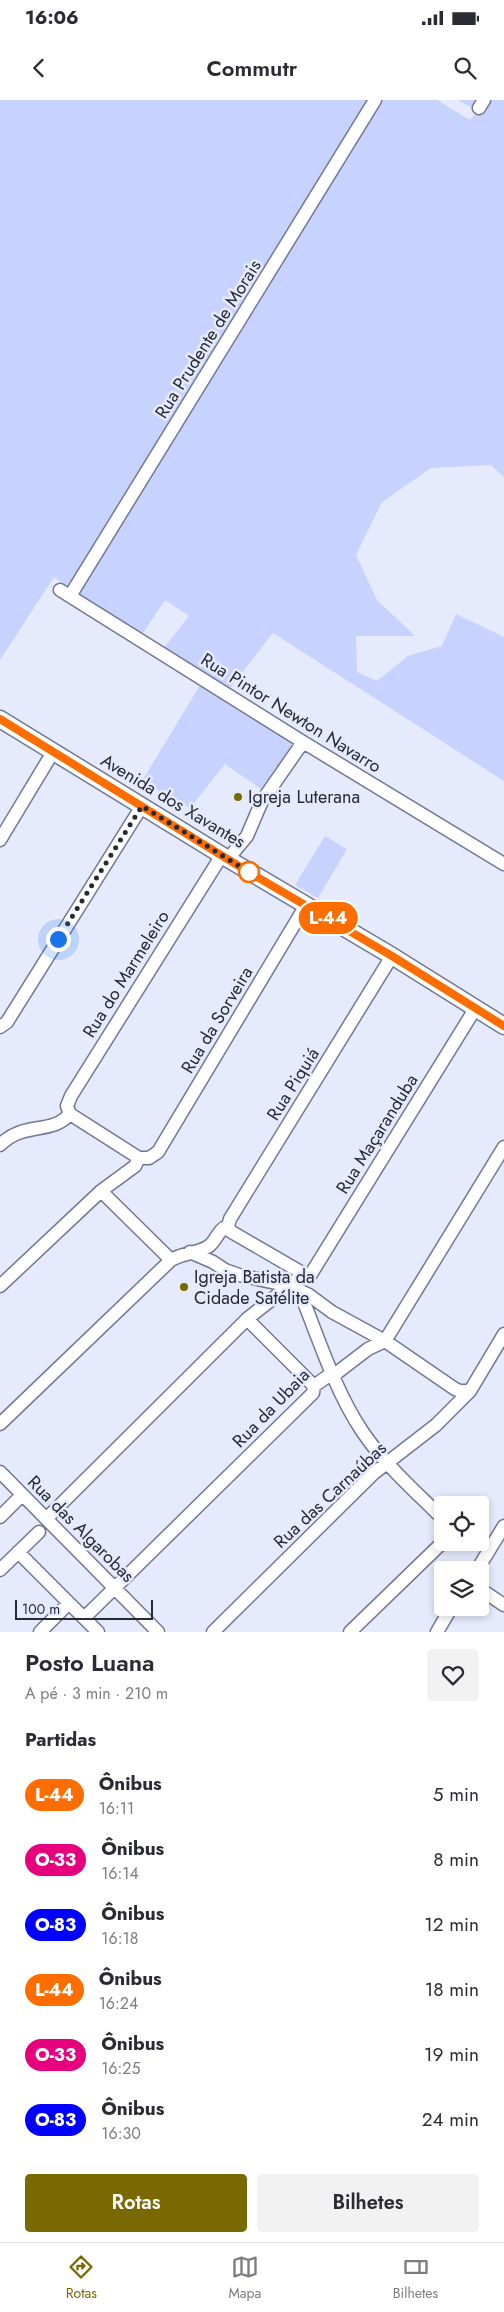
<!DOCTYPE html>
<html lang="pt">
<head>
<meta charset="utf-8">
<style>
	body { margin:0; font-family:Jost,sans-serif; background:#f2f2f3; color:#2b2b33; height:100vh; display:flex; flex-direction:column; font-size:19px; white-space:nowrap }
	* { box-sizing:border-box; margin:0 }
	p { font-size:16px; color:#7c7c81 }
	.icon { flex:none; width:28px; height:28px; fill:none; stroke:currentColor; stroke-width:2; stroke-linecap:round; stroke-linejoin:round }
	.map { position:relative; height:1532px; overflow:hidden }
	.details { display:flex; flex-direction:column; background:#fff; flex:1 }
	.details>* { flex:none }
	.badge { padding:0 10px; border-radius:16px; font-size:18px; line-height:32px }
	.buttons { position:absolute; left:434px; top:1396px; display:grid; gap:10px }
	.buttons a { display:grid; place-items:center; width:55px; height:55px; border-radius:5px; background:#fff; box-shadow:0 2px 8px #0003; font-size:25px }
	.scale { position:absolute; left:15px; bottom:12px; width:138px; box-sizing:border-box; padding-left:5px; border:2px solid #272935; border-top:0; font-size:14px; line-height:18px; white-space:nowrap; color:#272935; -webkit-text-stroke:4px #e5eafc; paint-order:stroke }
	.you { position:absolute; width:25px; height:25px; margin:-12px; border:4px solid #fff; border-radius:50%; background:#1a73e8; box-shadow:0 0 0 8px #1a73e833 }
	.map>.badge { position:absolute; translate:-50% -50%; box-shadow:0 0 0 2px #fff }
	h2 { padding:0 25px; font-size:19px; line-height:45px }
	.round { display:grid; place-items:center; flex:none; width:52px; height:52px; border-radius:5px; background:#f2f2f3 }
	.summary { display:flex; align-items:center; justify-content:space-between; height:85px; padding:0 25px }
	h1 { font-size:24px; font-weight:600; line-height:38px }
	.cta { display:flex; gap:10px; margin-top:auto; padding:10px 25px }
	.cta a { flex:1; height:58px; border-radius:5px; background:#7a6900; color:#fff; font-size:20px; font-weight:600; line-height:58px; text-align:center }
	.cta a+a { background:#f2f2f3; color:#2b2b33 }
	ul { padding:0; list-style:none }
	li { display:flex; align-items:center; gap:15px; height:65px; padding:0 25px }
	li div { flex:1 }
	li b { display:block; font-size:19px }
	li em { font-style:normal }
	li .badge { min-width:55px; font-weight:700; text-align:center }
	.status { display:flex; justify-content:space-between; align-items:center; height:35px; padding:0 25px; background:#fff; direction:ltr }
	.status svg { height:14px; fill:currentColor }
	header { display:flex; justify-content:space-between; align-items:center; height:65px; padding:0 25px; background:#fff; font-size:22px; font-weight:600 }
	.tab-bar { display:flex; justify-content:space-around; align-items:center; height:70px; border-top:1px solid #e1e1e2; background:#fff; font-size:14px; color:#7c7c81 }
	.tab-bar a { display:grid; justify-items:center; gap:2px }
	.tab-bar .selected { color:#7a6900 }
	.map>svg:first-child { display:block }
	.green { fill:#c7d2fe }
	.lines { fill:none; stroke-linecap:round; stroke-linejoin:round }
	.minor-casing { stroke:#717894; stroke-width:15 }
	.major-casing { stroke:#717894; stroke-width:19 }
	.minor { stroke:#fff; stroke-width:12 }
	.major { stroke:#fff; stroke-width:16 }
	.line-casing { stroke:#fff; stroke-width:11 }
	.line { stroke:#ff6c00; stroke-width:8 }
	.walk { stroke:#272935; stroke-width:5; stroke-dasharray:0 9 }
	.poi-dot { fill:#7a6900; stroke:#e5eafc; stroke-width:2 }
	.stop-dot { fill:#fff; stroke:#ff6c00; stroke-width:2.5 }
	.labels { text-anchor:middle; stroke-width:5; stroke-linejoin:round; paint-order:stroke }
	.street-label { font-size:18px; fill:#272935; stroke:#e5eafc }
	.poi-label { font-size:18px; fill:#272935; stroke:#e5eafc; text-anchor:start }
</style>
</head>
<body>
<div class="status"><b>16:06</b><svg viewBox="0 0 49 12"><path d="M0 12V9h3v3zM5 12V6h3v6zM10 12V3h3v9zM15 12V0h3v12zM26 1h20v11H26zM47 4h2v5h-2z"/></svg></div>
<header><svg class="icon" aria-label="back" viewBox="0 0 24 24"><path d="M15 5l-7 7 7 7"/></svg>Commutr<svg class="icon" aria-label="search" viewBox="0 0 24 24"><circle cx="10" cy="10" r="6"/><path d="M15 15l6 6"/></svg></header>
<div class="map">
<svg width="504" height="1532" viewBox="0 0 504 1532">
	<rect width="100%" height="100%" fill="#e5eafc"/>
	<path class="green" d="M0,0H437L470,20L477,11L458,0H504V377L491,365L431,368L382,402L356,455L377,500L415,536H356L357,572L377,581L408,556L442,546L456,514L504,537V681L273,533L230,588L164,548L189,516L165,500L141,536L54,477L0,560Z
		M202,582L295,643L261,689L225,664L190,708L142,681Z
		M325,736L347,749L318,798L295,785Z"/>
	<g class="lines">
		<defs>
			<path id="minor" d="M479,8L484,0
				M60,490L303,642L504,764
				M70,496L375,0
				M0,740L53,652
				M228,759L247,736L262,701L303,642
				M392,856L230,1119L228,1126L230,1131L304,1174H311L475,909
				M0,927L7,922L142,706
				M70,1014L139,1058H149L158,1052L306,805
				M70,1014L67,1006L71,996L222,755
				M0,1045C25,1020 50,1036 70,1014
				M101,1091L171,1160
				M190,1152L213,1162L225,1170L239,1175L290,1186L309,1195L332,1212L385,1241L455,1289L460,1291H470
				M0,1186L101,1091L135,1066L139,1058
				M299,1190C318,1236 334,1289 362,1331C384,1364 414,1390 442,1418
				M247,1219L314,1286
				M0,1324L171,1160C182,1153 200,1153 209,1146C217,1140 218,1129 228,1126
				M0,1372L158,1532
				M0,1417L22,1395
				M46,1419L247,1219L304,1174
				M18,1452L98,1532
				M0,1470L39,1432
				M477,1470L504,1426
				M480,1489L504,1505
				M84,1518L313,1293L314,1286L328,1276L334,1275L368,1249L385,1241L504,1047
				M40,1532L69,1503
				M213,1532L374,1373L436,1325L470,1291L504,1234
				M350,1532L443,1442
				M437,1532L451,1508"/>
			<path id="major" d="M0,619L228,759L392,856L504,926"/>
		</defs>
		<use href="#minor" class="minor-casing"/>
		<use href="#major" class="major-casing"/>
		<use href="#minor" class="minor"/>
		<use href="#major" class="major"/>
	</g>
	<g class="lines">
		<defs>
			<path id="line" d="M0,619L242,768L392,856L504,926"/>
		</defs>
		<use href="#line" class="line-casing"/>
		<use href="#line" class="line"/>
		<path class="walk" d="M58,839L142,706L249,772"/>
	</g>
	<g class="poi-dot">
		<circle cx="238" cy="697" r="5"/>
		<circle cx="184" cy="1187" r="5"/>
	</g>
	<circle class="stop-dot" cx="249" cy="772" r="10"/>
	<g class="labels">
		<g class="street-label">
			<text transform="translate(208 239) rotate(-58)" y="6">Rua Prudente de Morais</text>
			<text transform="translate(291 613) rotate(32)" y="6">Rua Pintor Newton Navarro</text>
			<text transform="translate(173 701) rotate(31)" y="6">Avenida dos Xavantes</text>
			<text transform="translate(126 874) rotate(-58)" y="6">Rua do Marmeleiro</text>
			<text transform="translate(217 920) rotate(-59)" y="6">Rua da Sorveira</text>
			<text transform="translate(293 984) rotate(-58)" y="6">Rua Piquiá</text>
			<text transform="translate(377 1034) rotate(-58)" y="6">Rua Maçaranduba</text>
			<text transform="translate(271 1308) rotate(-46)" y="6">Rua da Ubaia</text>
			<text transform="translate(330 1395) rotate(-43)" y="6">Rua das Carnaúbas</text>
			<text transform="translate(81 1429) rotate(45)" y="6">Rua das Algarobas</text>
		</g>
		<g class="poi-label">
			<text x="248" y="703">Igreja Luterana</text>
			<text x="194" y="1183">Igreja Batista da<tspan x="194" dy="21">Cidade Satélite</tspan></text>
		</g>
	</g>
</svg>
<div class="buttons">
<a><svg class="icon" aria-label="locate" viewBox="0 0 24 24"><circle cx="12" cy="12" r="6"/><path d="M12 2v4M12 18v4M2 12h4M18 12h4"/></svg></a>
<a><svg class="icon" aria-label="layers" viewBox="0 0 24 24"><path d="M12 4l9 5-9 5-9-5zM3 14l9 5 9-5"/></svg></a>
</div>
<div class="scale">100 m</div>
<div class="you" style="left:58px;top:839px"></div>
<b class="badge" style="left:328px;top:818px;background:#ff6c00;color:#fff">L-44</b>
</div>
<section class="details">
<div class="summary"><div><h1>Posto Luana</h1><p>A pé · 3 min · 210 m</p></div><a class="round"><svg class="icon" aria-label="heart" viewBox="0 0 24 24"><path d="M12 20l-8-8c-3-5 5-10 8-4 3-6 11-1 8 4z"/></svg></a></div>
<h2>Partidas</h2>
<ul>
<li><span class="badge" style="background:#ff6c00;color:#fff">L-44</span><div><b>Ônibus</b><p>16:11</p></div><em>5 min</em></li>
<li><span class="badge" style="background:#e6007e;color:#fff">O-33</span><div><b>Ônibus</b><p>16:14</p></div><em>8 min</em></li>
<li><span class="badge" style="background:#00f;color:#fff">O-83</span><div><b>Ônibus</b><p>16:18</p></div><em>12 min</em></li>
<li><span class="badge" style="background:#ff6c00;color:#fff">L-44</span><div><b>Ônibus</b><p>16:24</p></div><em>18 min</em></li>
<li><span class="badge" style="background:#e6007e;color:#fff">O-33</span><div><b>Ônibus</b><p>16:25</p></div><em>19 min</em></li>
<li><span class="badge" style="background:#00f;color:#fff">O-83</span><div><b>Ônibus</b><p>16:30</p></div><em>24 min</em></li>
</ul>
<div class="cta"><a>Rotas</a><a>Bilhetes</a></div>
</section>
<nav class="tab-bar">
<a class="selected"><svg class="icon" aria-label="directions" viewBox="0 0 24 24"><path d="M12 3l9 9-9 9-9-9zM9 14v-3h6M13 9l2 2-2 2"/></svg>Rotas</a>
<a><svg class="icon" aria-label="map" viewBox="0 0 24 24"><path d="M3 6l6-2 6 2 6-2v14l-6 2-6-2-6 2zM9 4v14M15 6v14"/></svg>Mapa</a>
<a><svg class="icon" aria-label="tickets" viewBox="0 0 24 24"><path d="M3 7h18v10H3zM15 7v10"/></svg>Bilhetes</a>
</nav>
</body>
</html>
